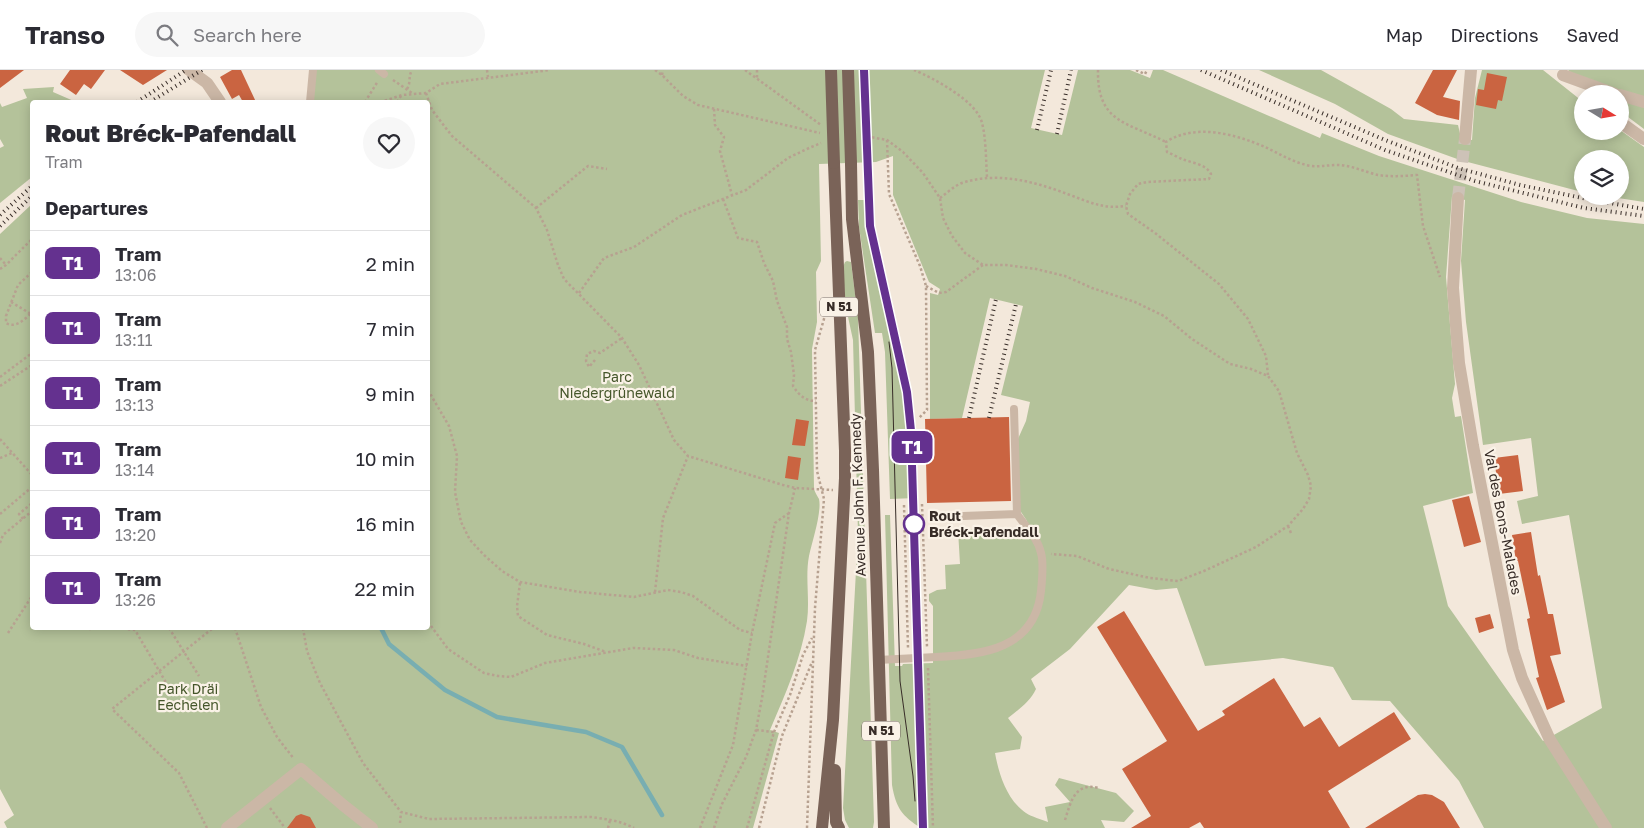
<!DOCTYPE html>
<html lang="en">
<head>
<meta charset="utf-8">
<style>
	body { margin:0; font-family:"Golos Text",sans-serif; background:#f7f7f7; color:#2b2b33; height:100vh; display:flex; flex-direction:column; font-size:19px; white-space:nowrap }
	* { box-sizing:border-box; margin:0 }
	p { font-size:16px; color:#7c7c81 }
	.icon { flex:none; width:28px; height:28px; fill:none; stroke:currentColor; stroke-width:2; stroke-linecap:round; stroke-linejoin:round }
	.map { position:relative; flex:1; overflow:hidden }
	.details { position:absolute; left:30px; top:30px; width:400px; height:530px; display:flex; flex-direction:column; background:#fff; border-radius:5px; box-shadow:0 2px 12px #0003 }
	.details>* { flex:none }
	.badge { padding:0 10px; border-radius:8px; font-size:18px; line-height:32px }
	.needle { width:32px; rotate:101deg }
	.buttons { position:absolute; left:1574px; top:15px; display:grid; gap:10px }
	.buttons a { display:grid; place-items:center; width:55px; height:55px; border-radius:50%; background:#fff; box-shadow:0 2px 12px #0003; font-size:25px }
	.map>.badge { position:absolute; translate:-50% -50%; box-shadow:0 0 0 2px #fff }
	h2 { padding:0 15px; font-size:19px; line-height:45px }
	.round { display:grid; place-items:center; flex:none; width:52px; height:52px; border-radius:26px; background:#f7f7f7 }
	.head { display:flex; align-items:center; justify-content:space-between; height:85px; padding:0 15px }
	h1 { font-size:24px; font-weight:800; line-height:38px }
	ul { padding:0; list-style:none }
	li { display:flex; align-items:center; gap:15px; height:65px; padding:0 15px; border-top:1px solid #e1e1e2 }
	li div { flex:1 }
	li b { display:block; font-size:19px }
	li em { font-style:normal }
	li .badge { min-width:55px; font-weight:700; text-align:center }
	header { display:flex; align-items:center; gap:30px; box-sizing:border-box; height:70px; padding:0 25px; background:#fff; border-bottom:1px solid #e1e1e2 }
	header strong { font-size:24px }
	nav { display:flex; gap:28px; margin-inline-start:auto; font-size:18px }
	.search { width:350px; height:45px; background:#f7f7f7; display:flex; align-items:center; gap:12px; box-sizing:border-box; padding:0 18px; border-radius:28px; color:#7c7c81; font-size:19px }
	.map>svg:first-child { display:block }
	.green { fill:#b4c29a; fill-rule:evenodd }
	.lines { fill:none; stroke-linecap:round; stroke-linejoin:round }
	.stream { stroke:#78aeb1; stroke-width:4.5 }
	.building { fill:#ca6441 }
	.street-tunnel { stroke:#cdc2b7; stroke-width:12; stroke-dasharray:12 6; stroke-linecap:butt }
	.path { stroke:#b7a190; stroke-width:2.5; stroke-dasharray:2.5 2.5; stroke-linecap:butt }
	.lane { stroke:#cbb7a6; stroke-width:8 }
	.street { stroke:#cbb7a6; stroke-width:12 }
	.primary { stroke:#7a6358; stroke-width:12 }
	.tram { stroke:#372c27; stroke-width:1 }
	.rail { stroke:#372c27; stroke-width:4; stroke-dasharray:1 4; stroke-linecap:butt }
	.primary-bridge { stroke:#7a6358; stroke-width:12 }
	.line-casing { stroke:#fff; stroke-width:11 }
	.line { stroke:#64318f; stroke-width:8 }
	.stop-dot { fill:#fff; stroke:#64318f; stroke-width:2.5 }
	.labels { text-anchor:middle; stroke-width:4.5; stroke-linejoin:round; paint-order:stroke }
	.shield { fill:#faf2e7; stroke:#726761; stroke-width:1 }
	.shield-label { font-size:12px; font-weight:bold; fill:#372c27 }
	.park-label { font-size:14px; fill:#45562a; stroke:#faf2e7 }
	.street-label { font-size:14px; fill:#372c27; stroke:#faf2e7 }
	.stop-label { font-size:14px; font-weight:bold; fill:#372c27; stroke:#faf2e7; text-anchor:start }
</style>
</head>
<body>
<header>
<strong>Transo</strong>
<div class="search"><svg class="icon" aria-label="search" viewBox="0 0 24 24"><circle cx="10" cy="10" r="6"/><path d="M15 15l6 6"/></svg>Search here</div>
<nav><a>Map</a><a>Directions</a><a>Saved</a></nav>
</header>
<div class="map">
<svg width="1644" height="758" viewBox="0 0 1644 758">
	<rect width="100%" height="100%" fill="#f3e8db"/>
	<path class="green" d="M313,0H1045L1031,58L1062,65L1078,0H1130L1150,8L1153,0H1163L1320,68L1322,63L1379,86L1521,132L1587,148L1644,154V758H1484L1459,711L1390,631L1352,630L1333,597L1283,588L1205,596L1177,518L1156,520L1129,515L1070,579L1031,609L1036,619C1030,632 1019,639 1008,648L1022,667L1020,679L995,683C999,705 1007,730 1026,743C1032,747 1041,749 1048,752L1045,737L1070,732L1055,715L1059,708L1116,723L1134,741L1124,752L1101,750L1105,758H921C902,746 896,738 892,715L885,445H890L895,596H902L903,594L933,593V536L929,531V524L937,520L946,519L945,495L960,494L958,460L1017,458L1027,451L1019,439L1017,371L1026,351L1030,332L1001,325L1023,236L990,228L962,348L930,349V223L938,225L940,219L929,212L893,125V86L876,92L819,94L821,191L816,202L817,252L812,279L814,419C815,422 817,426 819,429C822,442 812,472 809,486C805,507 810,529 807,551C801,589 785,625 770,660L779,663L753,758H7L4,752L14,745L0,719V164L32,134V558H428V32H310ZM1452,126L1465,130L1461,191L1466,252L1483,375L1531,368L1538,426L1517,431L1522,454L1569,445L1602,638L1543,671L1448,536L1423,436L1473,423L1461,346L1455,347L1452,328L1455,314L1446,207Z
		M1259,0H1321L1391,39L1404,49L1458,55L1461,68L1472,70L1475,28L1482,0H1543L1582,31V61L1620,60L1644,77V132L1605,126H1620V89H1582V122L1460,90L1388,64L1335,34Z
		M1568,0H1644V59L1620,41V24H1598Z
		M54,17L53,22L76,32H32V107L0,133V78L4,76L0,69V33L2,37L27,28L23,19Z
		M858,130H871L876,176L909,318L912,338L916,428L890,429L885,282L882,263H875L859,157Z
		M847,191L851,192L858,248L874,752L873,758H849L845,750L843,738L858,464L853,270L845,233L843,197L845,192Z"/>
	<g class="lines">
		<path class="stream" d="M381,558L389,574L445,620L497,647L586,662L622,677L662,745"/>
	</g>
	<path class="building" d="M0,0H24L0,18Z
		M70,0H105L91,19L84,14L76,25L60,14Z
		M120,0H167L143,15Z
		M232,0H241L256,32H243L239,25L232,29L220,7Z
		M1433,0H1457L1443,27L1460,31L1459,50L1437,45L1415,33Z
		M1487,3L1507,7L1502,31L1498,30L1496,39L1476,35L1478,19L1484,20Z
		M1009,347L1011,431L927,433L925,349Z
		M796,349L809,351L805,376L792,375Z
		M1518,385L1523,421L1499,424L1494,388Z
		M788,386L801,388L798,410L785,408Z
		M1469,426L1481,472L1464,477L1452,430Z
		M1531,462L1538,506L1540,505L1548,544H1553L1561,584L1550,586L1565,632L1547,640L1536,608L1539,607L1527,549L1530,548L1518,491H1516L1512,465Z
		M1124,541L1198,661L1225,645L1222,641L1274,608L1304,657L1320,647L1339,677L1394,642L1411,669L1328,721L1350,758H1204L1200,752L1189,758H1131L1151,746L1122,699L1167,671L1097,557Z
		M1490,544L1494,558L1479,563L1475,548Z
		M1425,724L1432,725L1444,732L1460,758H1365L1418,725Z
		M301,744L310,747L316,758H287L296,746Z"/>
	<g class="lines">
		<path class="street-tunnel" d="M1458,128L1465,69"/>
		<path class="path" d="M487,0L488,7
			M655,0L662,5L683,26L698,35L820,63
			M745,0L821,55
			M757,0V9
			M914,0C933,8 977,31 982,53C986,67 986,92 987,107
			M1098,0C1097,53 1127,52 1166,72
			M1136,0L1145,4L1147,0
			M662,5L663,0
			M393,10L412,23
			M407,19C411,13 408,7 412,0
			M426,23L432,40L452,66L536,138L547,160L558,195L564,209L622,268L639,295L674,370L688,386L783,415L795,418L833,420
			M365,31L375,32L384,31L402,25L426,23L440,14L550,0
			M365,32L378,11
			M397,32L401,26
			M714,39L715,55L724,67L720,81L732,125
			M862,67H870L887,70L903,82L923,103L940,128L943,148L952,166L965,183L983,195H1006L1036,199L1065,206L1092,218L1135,232L1164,246L1192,269L1230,294L1251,299L1268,306L1279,321L1297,383L1308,405L1311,416L1309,429L1303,439L1288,456L1256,477L1204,501L1178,511L1150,508L1109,499L1077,486L1051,484
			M887,70L889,124L920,196L926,216L927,340L919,348
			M940,128C947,123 954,116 962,113C998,101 1036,112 1070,125C1092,133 1103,139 1126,136
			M723,129L738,168L757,172L764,193L773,211L777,231L787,257V269L791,282L794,305L793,316C799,325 805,331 816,331
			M536,138L588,96L607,99
			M0,188L6,195
			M0,199L6,195L32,169
			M32,202L18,215L6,246V253C16,259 25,249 32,242
			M926,216L939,223L946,222L983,195
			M579,223L604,188L634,177L682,145L746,120L788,88L809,78L821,73
			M11,232L31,244
			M595,290L589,297L586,291L587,284L594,281L600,283L622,268
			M1268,305L1266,286L1248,249L1219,214L1155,163L1128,144L1126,136L1130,124L1138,114L1147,112L1209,109L1211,104C1206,94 1192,93 1182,89C1177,87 1172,84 1167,82L1166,72C1195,53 1235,64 1265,77C1280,84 1294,93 1311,96C1320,97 1328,95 1337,95C1351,95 1365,102 1378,105C1391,107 1404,106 1417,105L1423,156L1440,207
			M0,307L32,283
			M0,316L32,295
			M428,320L449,356L457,386L455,422L461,452L470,470L484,485L502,501L520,512L580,522L634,527L668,520L681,522L693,526L740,560L752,563
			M0,369L32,405
			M0,388L12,383
			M922,434L927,577
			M904,435L908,578
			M0,444L32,417
			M23,449L19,444L32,433
			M1288,456L1291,463
			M0,473L3,465L32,441
			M520,513L517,536L518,546L547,565L584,574L606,582
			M655,522L663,448L688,386
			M428,552L448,579L484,603L498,606L511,607L545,593L633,578L674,580L698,588L747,596
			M69,558L90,559L99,558
			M118,558L135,560L174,626
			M169,558L199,606
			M235,558L261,637L277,667L294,689
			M303,558L307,581L320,613L363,693L401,742L429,749L591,747C606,749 621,751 634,758
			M8,563L32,526
			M928,598L933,758
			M774,662L790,625L803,585L812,568
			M270,738L285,758
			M1065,750C1071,731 1075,712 1099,718
			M400,753L401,742
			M207,758L179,703L112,639L213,558
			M608,758L610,750
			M700,758L733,675L752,563L775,453L789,443
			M714,758L722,734L746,687L756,660L762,628L789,443L795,418
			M747,758L774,662L756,660
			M759,758L782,666L812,592
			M807,758L815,538L824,429L817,401L815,280L826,242"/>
		<path class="lane" d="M379,0L384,4
			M310,32L313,0
			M936,447L1017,444L1014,339
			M878,590C898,589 917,588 936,587C983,585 1035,579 1041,521C1042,511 1044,493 1041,483C1038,468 1025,456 1017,444"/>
		<path class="street" d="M189,0L207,13L220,32
			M1563,5L1615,24
			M1620,25L1644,32
			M1620,52L1644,69
			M1465,69L1471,0
			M1458,128L1453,218L1459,293L1473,376L1513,580L1522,608L1550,670L1606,758
			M227,758L301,699L343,735L372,758"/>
		<path class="primary" d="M851,93L852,149L868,282L873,400L884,758
			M835,700L836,752L839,758
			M822,758L833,650L845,408V381L834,93"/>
		<path class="tram" d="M864,0L870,156L910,342L923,758
			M889,272L892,298L900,611L913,706L915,731"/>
		<path class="rail" d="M1201,0L1385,80L1475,111L1584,138L1644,146
			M1221,0L1385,70L1458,98L1520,115L1587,129L1644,139
			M137,32L186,0
			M150,32L202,0
			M1037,60L1051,0
			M1057,64L1071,0
			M0,145L32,116
			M0,156L32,126
			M969,348L996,229
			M989,348L1016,234"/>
		<path class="primary-bridge" d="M831,0L834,93
			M848,0L851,93"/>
	</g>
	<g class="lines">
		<defs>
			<path id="line" d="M864,0L870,156L907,322L911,361L923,758"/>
		</defs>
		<use href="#line" class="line-casing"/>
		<use href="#line" class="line"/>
	</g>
	<circle class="stop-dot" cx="914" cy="454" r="10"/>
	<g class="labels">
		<g class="shield">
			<rect x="820" y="227.5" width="38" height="19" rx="4"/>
			<rect x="862" y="651.5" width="38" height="19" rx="4"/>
		</g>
		<g class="shield-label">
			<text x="839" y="241">N 51</text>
			<text x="881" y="665">N 51</text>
		</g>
		<g class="park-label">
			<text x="617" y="312">Parc<tspan x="617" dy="16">Niedergrünewald</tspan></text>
			<text x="188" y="624">Park Dräi<tspan x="188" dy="16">Eechelen</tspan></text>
		</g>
		<g class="street-label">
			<text transform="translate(858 425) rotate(-92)" y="5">Avenue John F. Kennedy</text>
			<text transform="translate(1503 452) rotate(79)" y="5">Val des Bons-Malades</text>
		</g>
		<g class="stop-label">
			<text x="929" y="451">Rout<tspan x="929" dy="16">Bréck-Pafendall</tspan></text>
		</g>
	</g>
</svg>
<div class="buttons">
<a><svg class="needle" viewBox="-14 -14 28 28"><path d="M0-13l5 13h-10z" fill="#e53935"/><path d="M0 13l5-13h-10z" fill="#7c7c81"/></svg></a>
<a><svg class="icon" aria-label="layers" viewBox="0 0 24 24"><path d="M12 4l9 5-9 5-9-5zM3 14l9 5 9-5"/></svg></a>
</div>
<b class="badge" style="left:912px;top:377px;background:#64318f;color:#fff">T1</b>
<section class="details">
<div class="head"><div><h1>Rout Bréck-Pafendall</h1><p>Tram</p></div><a class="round"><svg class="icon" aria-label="heart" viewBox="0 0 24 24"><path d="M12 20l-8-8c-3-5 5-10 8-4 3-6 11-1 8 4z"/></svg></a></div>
<h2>Departures</h2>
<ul>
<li><span class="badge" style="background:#64318f;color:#fff">T1</span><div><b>Tram</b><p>13:06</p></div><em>2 min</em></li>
<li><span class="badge" style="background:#64318f;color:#fff">T1</span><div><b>Tram</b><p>13:11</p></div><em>7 min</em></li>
<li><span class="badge" style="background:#64318f;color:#fff">T1</span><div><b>Tram</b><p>13:13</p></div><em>9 min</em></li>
<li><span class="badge" style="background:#64318f;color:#fff">T1</span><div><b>Tram</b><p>13:14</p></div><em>10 min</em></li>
<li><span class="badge" style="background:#64318f;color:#fff">T1</span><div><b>Tram</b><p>13:20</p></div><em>16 min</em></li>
<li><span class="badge" style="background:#64318f;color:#fff">T1</span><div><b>Tram</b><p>13:26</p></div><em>22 min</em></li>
</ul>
</section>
</div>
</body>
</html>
